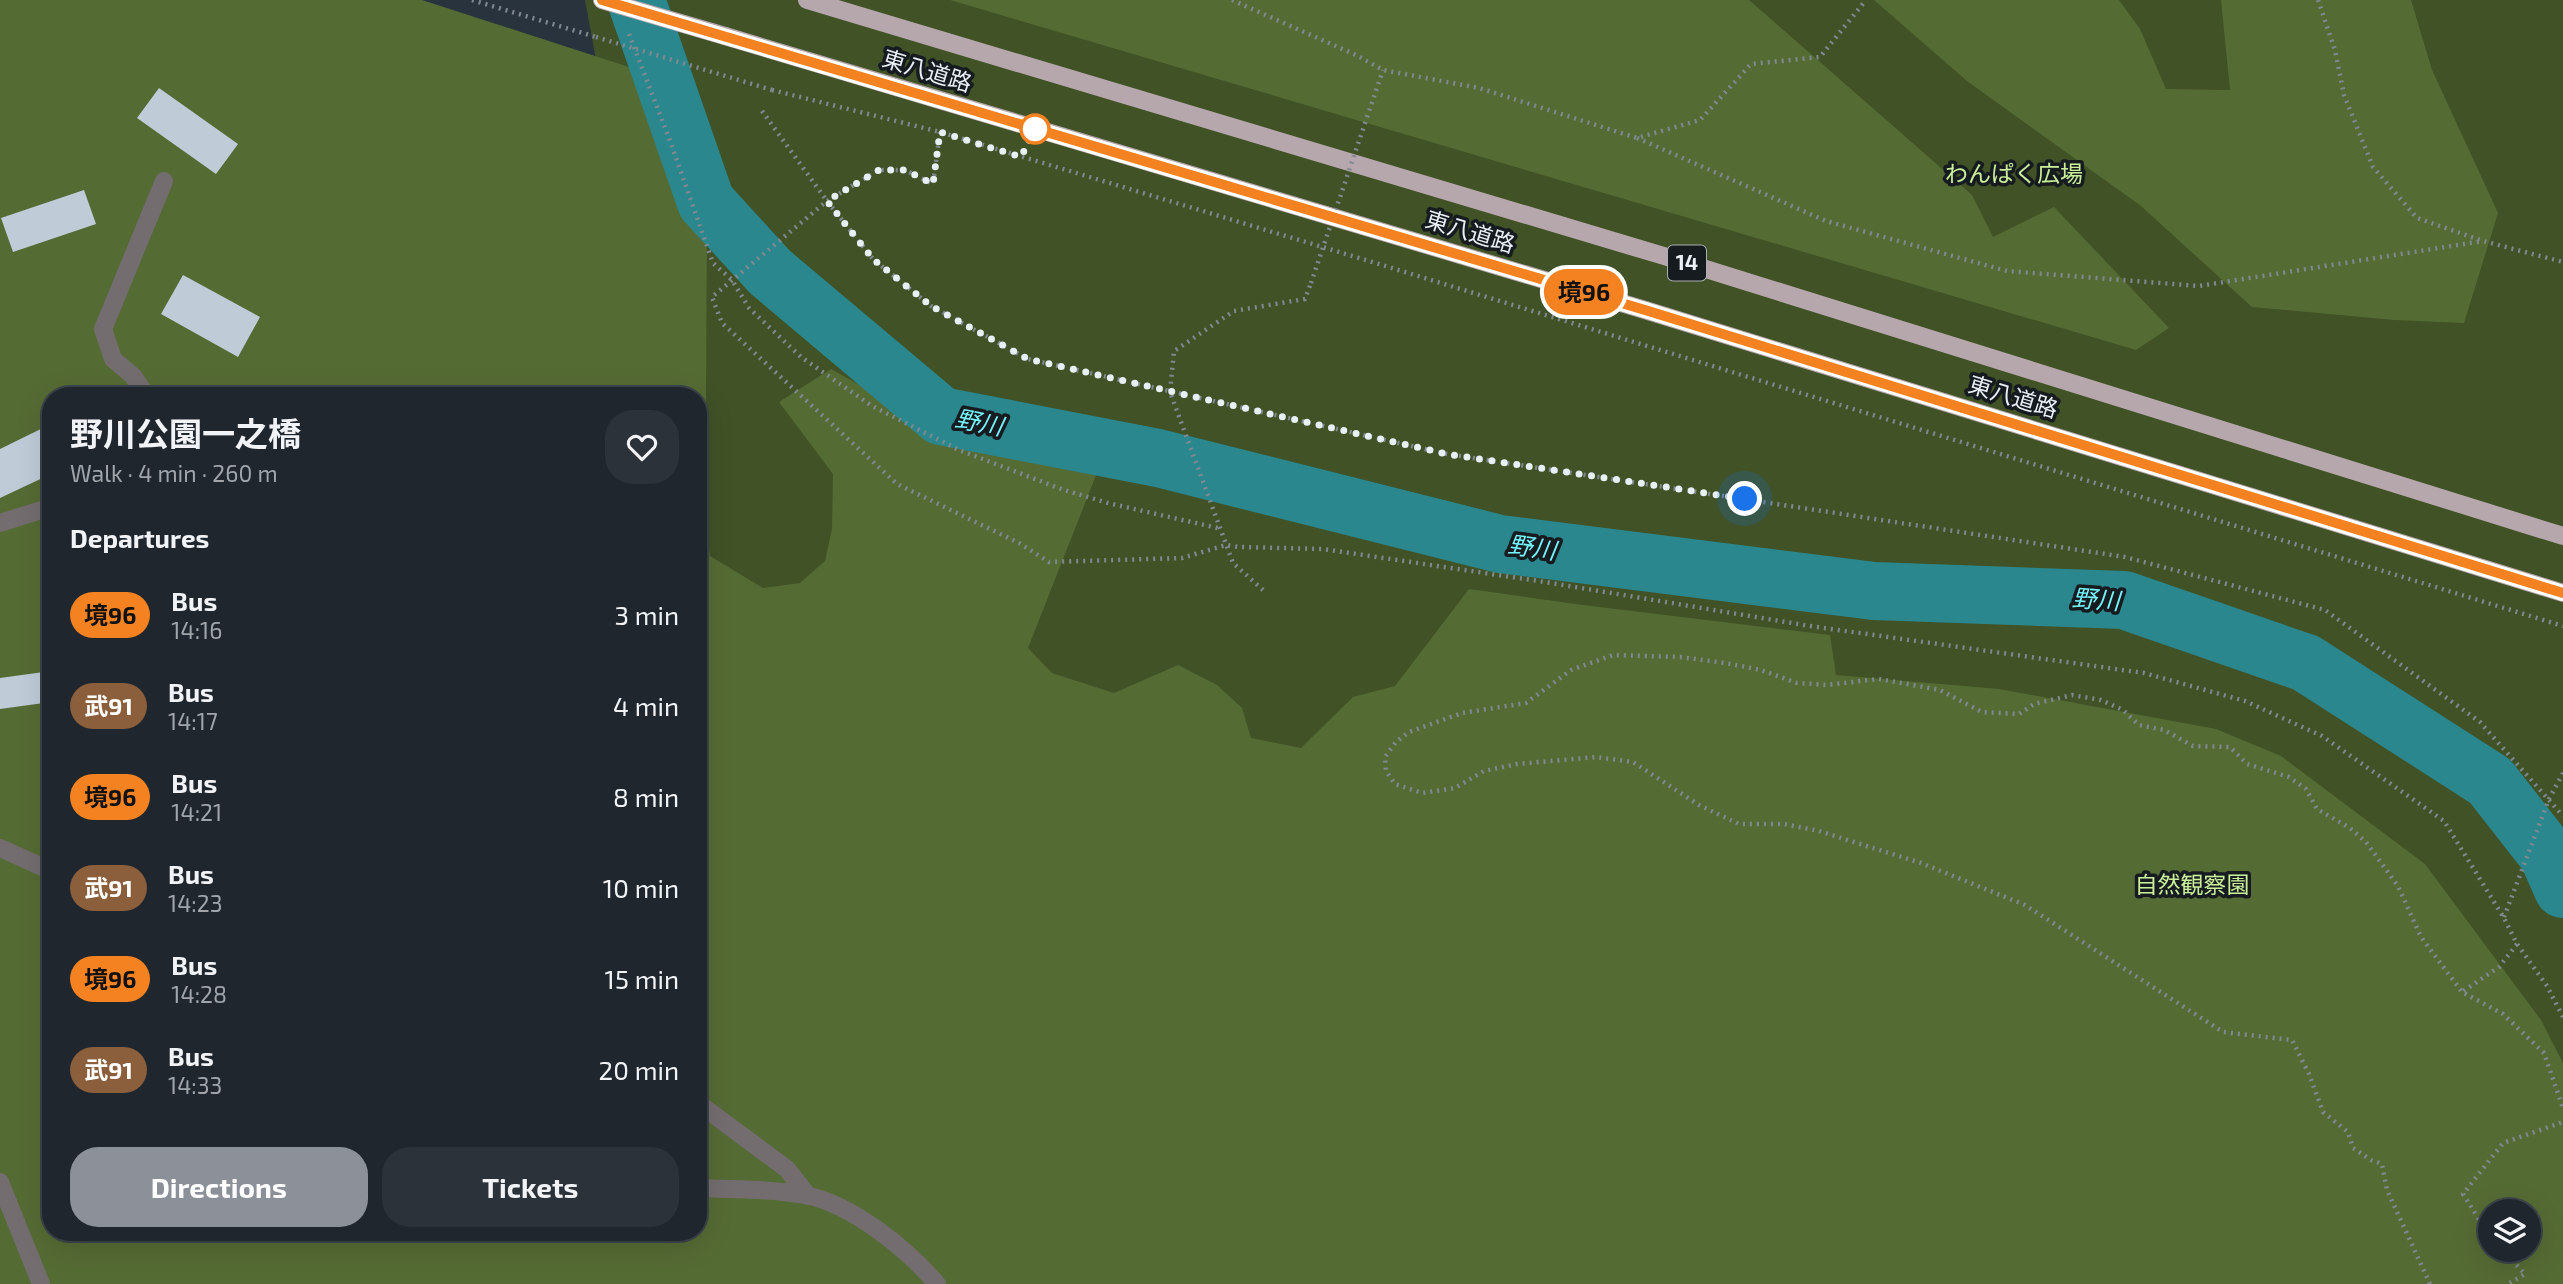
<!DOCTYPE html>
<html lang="en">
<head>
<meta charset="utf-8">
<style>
	body { margin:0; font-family:"Exo 2","Noto Sans JP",sans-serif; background:#2c323a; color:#f1f3f6; height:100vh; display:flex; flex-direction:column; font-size:26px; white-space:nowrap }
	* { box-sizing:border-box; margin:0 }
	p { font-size:23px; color:#a1a5aa }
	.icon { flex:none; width:38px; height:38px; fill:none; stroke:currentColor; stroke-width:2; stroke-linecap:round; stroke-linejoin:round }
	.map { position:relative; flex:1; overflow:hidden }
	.drawer { position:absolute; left:42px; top:387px; width:665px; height:854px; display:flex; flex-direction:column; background:#1f262e; border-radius:28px; box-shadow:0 7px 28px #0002,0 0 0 2px #3c434a }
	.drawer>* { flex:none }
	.badge { padding:0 14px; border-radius:23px; font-size:24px; line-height:46px }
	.controls { position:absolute; left:2478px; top:1199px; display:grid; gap:14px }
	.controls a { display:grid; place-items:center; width:63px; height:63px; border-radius:50%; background:#1f262e; box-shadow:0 7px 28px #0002,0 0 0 2px #3c434a; font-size:35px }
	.you { position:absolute; width:35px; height:35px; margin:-18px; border:5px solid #fff; border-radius:50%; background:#1a73e8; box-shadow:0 0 0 10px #1a73e833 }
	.map>.badge { position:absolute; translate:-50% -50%; box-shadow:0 0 0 4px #fff }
	h2 { padding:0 28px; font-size:26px; line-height:63px }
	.round { display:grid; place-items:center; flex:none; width:74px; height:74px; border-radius:28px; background:#2c323a }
	.summary { display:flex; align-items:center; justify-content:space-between; height:119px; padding:0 28px }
	h1 { font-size:33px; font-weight:700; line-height:52px }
	.action { display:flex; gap:14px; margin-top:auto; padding:14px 28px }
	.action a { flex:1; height:80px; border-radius:28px; background:#8c9099; color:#fff; font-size:28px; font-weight:700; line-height:80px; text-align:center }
	.action a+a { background:#2c323a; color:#f1f3f6 }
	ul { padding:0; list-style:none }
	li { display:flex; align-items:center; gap:21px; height:91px; padding:0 28px }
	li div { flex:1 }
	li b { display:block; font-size:26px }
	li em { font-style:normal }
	li .badge { min-width:77px; font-weight:700; text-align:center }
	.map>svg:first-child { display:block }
	.green { fill:#405226; fill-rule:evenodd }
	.forest { fill:#556b34; fill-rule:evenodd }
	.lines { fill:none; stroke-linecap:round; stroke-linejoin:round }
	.river { stroke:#2b878e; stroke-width:58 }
	.building { fill:#bfccd8 }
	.path { stroke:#808991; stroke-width:4.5; stroke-dasharray:2 5; stroke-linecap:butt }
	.service { stroke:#746d70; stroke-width:18 }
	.primary { stroke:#b6a7ac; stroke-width:18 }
	.path-bridge { stroke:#808991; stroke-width:4.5; stroke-dasharray:2 5; stroke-linecap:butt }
	.primary-bridge { stroke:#b6a7ac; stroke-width:18 }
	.line-casing { stroke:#fff; stroke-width:16 }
	.line { stroke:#f58220; stroke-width:10 }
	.walk { stroke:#e8eff5; stroke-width:7; stroke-dasharray:0 12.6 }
	.stop-dot { fill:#fff; stroke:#f58220; stroke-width:3.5 }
	.labels { text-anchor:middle; stroke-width:7; stroke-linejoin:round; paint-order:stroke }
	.shield { fill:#161b1f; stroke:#a9afb5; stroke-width:2 }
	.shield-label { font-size:21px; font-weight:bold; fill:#e8eff5 }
	.street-label { font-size:23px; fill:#e8eff5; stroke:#161b1f }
	.park-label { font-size:23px; fill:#caee9a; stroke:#161b1f }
	.water-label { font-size:24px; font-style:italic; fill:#74f5fe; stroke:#161b1f }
</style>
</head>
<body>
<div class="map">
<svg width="2563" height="1284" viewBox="0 0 2563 1284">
	<rect width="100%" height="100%" fill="#29333d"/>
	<path class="green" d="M585,0H2563V1284L698,603V396L609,130ZM2490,1211H2529V1250H2490Z"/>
	<path class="forest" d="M0,0H422L632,68L707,221L706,401L701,490L710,556L763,588L800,583L825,561L832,529L833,474L779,402L831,369L926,422L1102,460L1028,648L1052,673L1114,693L1178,665L1217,685L1242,708L1251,738L1301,748L1353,697L1395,686L1469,589L1575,604L1830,635L1836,675L1999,689L2216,729L2281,756L2425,864L2541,1020L2563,1063V1284H0ZM51,396H698V1232H51ZM2490,1211H2529V1250H2490Z
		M950,0H1749L1972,195L1993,237L2054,207L2169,328L2136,350Z
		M1874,0H2119L2140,29L2166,89L2230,90L2221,0H2411L2432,70L2498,213L2464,323L2394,320L2252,307L2141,206L1967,81Z"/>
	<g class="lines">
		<path class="river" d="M636,0L706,202L770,272L941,416L1158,458L1500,544L1874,591L2124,600L2306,663L2490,781L2548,855L2563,889"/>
	</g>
	<path class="building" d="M159,88L238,144L216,174L137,118Z
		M84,190L96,224L13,252L1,218Z
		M183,275L260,317L238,357L161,314Z
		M51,424V474L0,498V449Z
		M51,671V702L0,709V678Z"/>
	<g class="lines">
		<path class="path" d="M472,0L596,37
			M1232,0L1358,56L1383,70L1479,88L1637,138L1700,120L1751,64L1820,57L1866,0
			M2318,0L2335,50L2344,95L2373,167L2417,218L2483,241L2563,262
			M629,34L669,138L713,263L732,280L749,308L801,357L872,406L959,450L1064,490L1108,503L1222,529
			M772,90L940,132L1369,261L2563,626
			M762,111L827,201L873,259L931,306L1028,359L1447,454L2125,557L2325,610L2480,722L2563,816
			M940,132L933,184L905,170H879L827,201L712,297L722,323L897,484L1019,543L1049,562L1182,558L1226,545L1239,547L1323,549L1545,582L1810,626L2144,673L2245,701L2322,736L2444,821L2504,918L2517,944L2547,986L2563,1017
			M1637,138L1826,221L2007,271L2199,286L2483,241
			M1263,590L1233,563L1170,392L1174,351L1234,311L1305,299L1311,283
			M2504,917L2549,799L2563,773
			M2517,944L2499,967L2462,992L2503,1014L2544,1053L2563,1108
			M2490,1237L2463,1194L2503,1143L2563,1122
			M2502,1250L2525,1274L2508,1284
			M2430,1284L2387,1190L2382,1164L2371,1160L2353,1148L2348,1132L2323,1112L2309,1074L2292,1040L2223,1032L2025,905L1921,863L1819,831L1784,824H1739L1699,805L1633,762L1596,757L1517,764L1484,771L1455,788L1422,793L1395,784L1386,771L1385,757L1396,742L1409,732L1462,713L1526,703L1571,670L1613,655L1680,657L1725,663L1761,670L1797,683L1826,685L1879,679L1940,690L1982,712L2019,714L2034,704L2072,695L2101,700L2123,710L2139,725L2164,730L2193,746L2230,747L2247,764L2289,777L2306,789L2317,809L2350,828L2366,842L2398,886L2421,937L2462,992"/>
		<path class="service" d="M147,396L133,376L113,359L103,329L164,181
			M0,523L51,507
			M0,848L51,871
			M698,1103L787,1169L808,1196
			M0,1182L41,1284
			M698,1188C734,1189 770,1189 805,1195C852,1204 907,1249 937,1284"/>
		<path class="primary" d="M807,0L1664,256L2563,536
			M725,36L1645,310L2563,593"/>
		<path class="path-bridge" d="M596,37L772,90
			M1311,283L1383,70"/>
		<path class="primary-bridge" d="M602,0L725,36"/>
	</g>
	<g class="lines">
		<defs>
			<path id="line" d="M602,0L1645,310L2563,593"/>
		</defs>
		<use href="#line" class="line-casing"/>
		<use href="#line" class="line"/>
		<path class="walk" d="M1035,129L1021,157L940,132L933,184L905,170H879L827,201L873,259L931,306L1028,359L1447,454L1745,499"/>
	</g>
	<circle class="stop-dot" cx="1035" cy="129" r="14"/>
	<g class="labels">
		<rect class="shield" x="1668" y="245.5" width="38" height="35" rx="5"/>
		<g class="shield-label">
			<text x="1687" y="270">14</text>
		</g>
		<g class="street-label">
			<text transform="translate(927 71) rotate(17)" y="8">東八道路</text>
			<text transform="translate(1470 232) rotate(17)" y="8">東八道路</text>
			<text transform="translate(2013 397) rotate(17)" y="8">東八道路</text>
		</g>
		<g class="park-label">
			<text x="2014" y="182">わんぱく広場</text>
			<text x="2192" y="893">自然観察園</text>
		</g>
		<g class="water-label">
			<text transform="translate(979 423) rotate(11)" y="8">野川</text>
			<text transform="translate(1532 548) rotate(8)" y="8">野川</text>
			<text transform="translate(2096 600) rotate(4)" y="8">野川</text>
		</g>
	</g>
</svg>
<div class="controls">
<a><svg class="icon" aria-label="layers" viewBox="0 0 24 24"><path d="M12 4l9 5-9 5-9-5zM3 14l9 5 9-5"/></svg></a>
</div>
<div class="you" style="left:1745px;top:499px"></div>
<b class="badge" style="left:1584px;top:292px;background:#f58220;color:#111">境96</b>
<section class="drawer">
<div class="summary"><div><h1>野川公園一之橋</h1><p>Walk · 4 min · 260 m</p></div><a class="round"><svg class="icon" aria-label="heart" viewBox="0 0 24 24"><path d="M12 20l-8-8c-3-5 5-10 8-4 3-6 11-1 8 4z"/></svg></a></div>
<h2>Departures</h2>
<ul>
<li><span class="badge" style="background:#f58220;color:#111">境96</span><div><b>Bus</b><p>14:16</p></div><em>3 min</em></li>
<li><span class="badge" style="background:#8b5e3c;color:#fff">武91</span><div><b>Bus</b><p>14:17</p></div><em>4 min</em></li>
<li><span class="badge" style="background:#f58220;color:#111">境96</span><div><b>Bus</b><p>14:21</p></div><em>8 min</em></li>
<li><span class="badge" style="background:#8b5e3c;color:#fff">武91</span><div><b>Bus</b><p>14:23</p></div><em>10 min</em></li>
<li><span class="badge" style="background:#f58220;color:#111">境96</span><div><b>Bus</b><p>14:28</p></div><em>15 min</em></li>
<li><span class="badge" style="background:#8b5e3c;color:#fff">武91</span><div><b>Bus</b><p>14:33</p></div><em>20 min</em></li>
</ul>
<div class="action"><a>Directions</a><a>Tickets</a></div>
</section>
</div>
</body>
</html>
